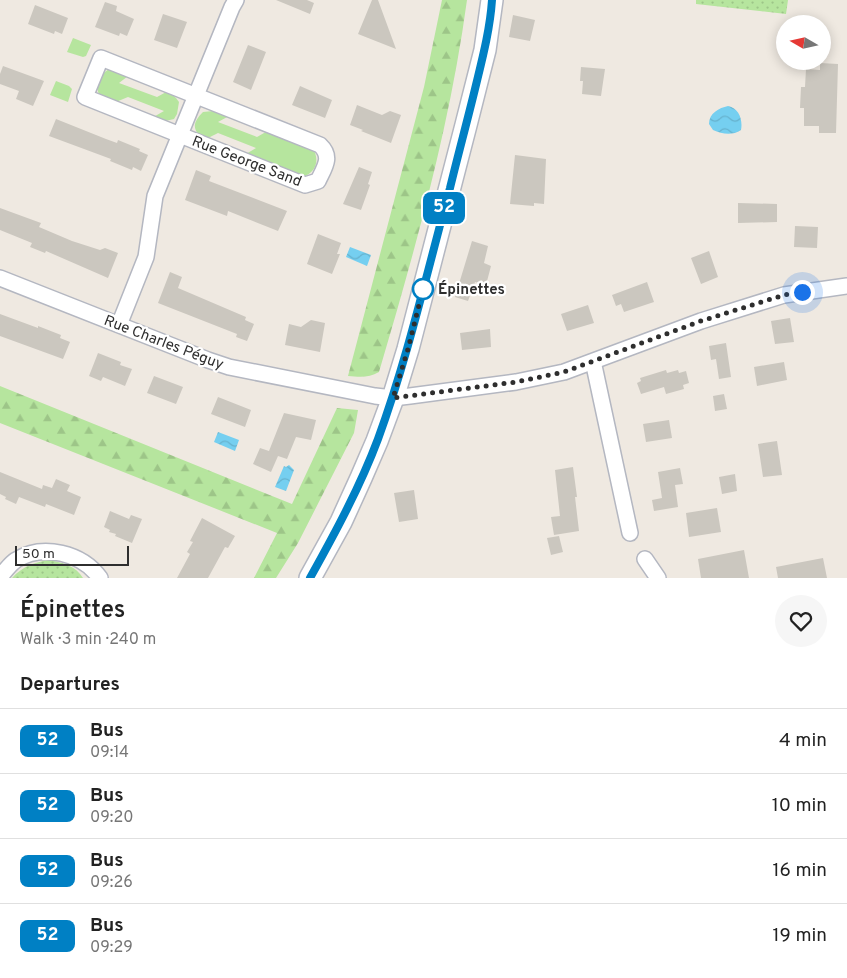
<!DOCTYPE html>
<html lang="en">
<head>
<meta charset="utf-8">
<style>
	body { margin:0; font-family:Overpass,sans-serif; background:#f6f6f6; color:#222; height:100vh; display:flex; flex-direction:column; font-size:19px; white-space:nowrap }
	* { box-sizing:border-box; margin:0 }
	p { font-size:16px; color:#767676 }
	.icon { flex:none; width:28px; height:28px; fill:none; stroke:currentColor; stroke-width:2; stroke-linecap:round; stroke-linejoin:round }
	.map { position:relative; height:578px; overflow:hidden }
	.drawer { display:flex; flex-direction:column; background:#fff; flex:1 }
	.drawer>* { flex:none }
	.badge { padding:0 10px; border-radius:8px; font-size:18px; line-height:32px }
	.needle { width:32px; rotate:279deg }
	.tools { position:absolute; left:776px; top:15px; display:grid; gap:10px }
	.tools a { display:grid; place-items:center; width:55px; height:55px; border-radius:50%; background:#fff; box-shadow:0 2px 12px #0003; font-size:25px }
	.scale { position:absolute; left:15px; bottom:12px; width:114px; box-sizing:border-box; padding-left:5px; border:2px solid #2e2e2e; border-top:0; font-size:14px; line-height:18px; white-space:nowrap; color:#2e2e2e; -webkit-text-stroke:4px #fff; paint-order:stroke }
	.you { position:absolute; width:25px; height:25px; margin:-12px; border:4px solid #fff; border-radius:50%; background:#1a73e8; box-shadow:0 0 0 8px #1a73e833 }
	.map>.badge { position:absolute; translate:-50% -50%; box-shadow:0 0 0 2px #fff }
	h2 { padding:0 20px; font-size:19px; line-height:45px }
	.round { display:grid; place-items:center; flex:none; width:52px; height:52px; border-radius:26px; background:#f6f6f6 }
	.summary { display:flex; align-items:center; justify-content:space-between; height:85px; padding:0 20px }
	h1 { font-size:24px; font-weight:600; line-height:38px }
	ul { padding:0; list-style:none }
	li { display:flex; align-items:center; gap:15px; height:65px; padding:0 20px; border-top:1px solid #e0e0e0 }
	li div { flex:1 }
	li b { display:block; font-size:19px }
	li em { font-style:normal }
	li .badge { min-width:55px; font-weight:700; text-align:center }
	.map>svg:first-child { display:block }
	.grass { fill:#b6e59e }
	.forest { fill:url(#forest-firs) }
	.park { fill:url(#park-dots) }
	.water { fill:url(#water-waves) }
	.building { fill:#cbc7bf }
	.lines { fill:none; stroke-linecap:round; stroke-linejoin:round }
	.street-casing { stroke:#b4b7c1; stroke-width:18 }
	.secondary-casing { stroke:#b4b7c1; stroke-width:24 }
	.street { stroke:#fff; stroke-width:15 }
	.secondary { stroke:#fff; stroke-width:21 }
	.line-casing { stroke:#fff; stroke-width:11 }
	.line { stroke:#0080c4; stroke-width:8 }
	.walk { stroke:#2e2e2e; stroke-width:5; stroke-dasharray:0 9 }
	.stop-dot { fill:#fff; stroke:#0080c4; stroke-width:2.5 }
	.labels { text-anchor:middle; stroke-width:4.5; stroke-linejoin:round; paint-order:stroke }
	.street-label { font-size:15px; fill:#2e2e2e; stroke:#fff }
	.stop-label { font-size:15px; font-weight:bold; fill:#2e2e2e; stroke:#fff; text-anchor:start }
</style>
</head>
<body>
<div class="map">
<svg width="847" height="578" viewBox="0 0 847 578">
	<defs>
		<pattern id="forest-firs" width="22" height="20" patternUnits="userSpaceOnUse" patternTransform="scale(1.25)"><rect width="22" height="20" fill="#b6e59e"/><path d="M5 1l3.5 6h-7zM16 11l3.5 6h-7z" fill="#9dc588"/></pattern>
		<pattern id="park-dots" width="8" height="8" patternUnits="userSpaceOnUse" patternTransform="scale(1.25)"><rect width="8" height="8" fill="#b6e59e"/><path d="M2 2h.1M6 6h.1" fill="none" stroke="#9dc588" stroke-width="1.8" stroke-linecap="round"/></pattern>
		<pattern id="water-waves" width="16" height="10" patternUnits="userSpaceOnUse" patternTransform="scale(1.25)"><rect width="16" height="10" fill="#75cff0"/><path d="M0 5q4-4 8 0t8 0" fill="none" stroke="#66b2ce"/></pattern>
	</defs>
	<rect width="100%" height="100%" fill="#efe9e1"/>
	<path class="grass" d="M73,38L91,45L86,56L83,57L67,52Z
		M111,68L132,73L119,83L157,97L168,91L176,98L179,102L177,114L174,119L161,122L150,119L164,111L128,97L111,104L99,95C95,83 100,74 111,68Z
		M56,81L69,86L72,89L68,102L50,95Z
		M213,111L229,116L218,122L257,137L271,129L312,147C320,159 317,172 303,177L246,154L256,148L218,133L204,140C192,130 192,123 203,112Z"/>
	<path class="forest" d="M442,0H467C450,126 415,250 379,372C369,378 360,377 348,376L424,87Z
		M0,386L292,504L337,408L358,410L354,433L298,543L276,578H254L277,533L0,423Z"/>
	<path class="park" d="M696,0H788L786,14L696,4Z
		M50,560C63,563 76,566 83,578H12C23,566 35,562 50,560Z"/>
	<path class="water" d="M728,106C739,108 743,120 741,130C732,136 722,134 713,130L709,124C709,113 719,108 728,106Z
		M350,247L371,255L367,266L346,257Z
		M218,432L239,440L235,451L214,442Z
		M289,465L294,470L286,491L275,487L284,466L286,467Z"/>
	<path class="building" d="M276,0H307L314,3L310,14Z
		M372,0H378L396,49L358,34Z
		M105,2L117,6L116,11L134,19L127,36L120,33L119,36L95,27Z
		M35,5L68,18L62,34L55,31L54,34L28,24Z
		M163,14L187,22L177,48L154,40Z
		M513,15L535,20L530,41L509,37Z
		M248,45L266,52L251,90L233,82Z
		M820,63L838,64L836,133H819V126H804V108H800L801,87H805L806,69L820,70Z
		M3,66L44,81L33,106L16,99L19,91L0,84V74Z
		M581,67L605,69L601,96L582,94L583,81H580Z
		M300,86L332,100L325,118L292,105Z
		M357,105L382,115L390,111L401,115L391,143L361,131L363,130L350,125Z
		M56,119L106,139L117,143L118,140L140,149L139,151L148,155L141,171L133,167L132,170L110,161L111,159L49,136Z
		M515,155L546,159L544,204L534,203V206L510,204Z
		M359,167L372,172L368,184L370,185L361,210L343,204Z
		M196,170L211,176L209,181L287,211L278,231L228,211L227,216L185,200Z
		M738,203L777,204V222L738,223Z
		M0,208L41,223L39,227L72,241L100,250L105,248L118,253L108,278L46,251L45,253L30,247L32,243L0,230Z
		M795,226L818,227L817,248L794,247Z
		M318,234L341,243L337,254H340L332,274L307,264Z
		M472,241L488,246L484,263L491,266L486,285L475,282L468,301L455,297Z
		M709,251L718,277L701,284L691,258Z
		M170,272L182,277L178,288L246,317L245,320L254,324L247,341L236,337L237,334L158,303Z
		M647,282L654,302L624,312L621,304L616,306L612,295Z
		M588,305L594,323L567,331L561,314Z
		M0,314L38,328V326L61,335L60,338L70,342L63,359L0,336Z
		M790,318L794,342L775,344L771,321Z
		M311,320L325,323L320,352L285,345L289,324L301,327Z
		M490,329L491,347L462,350L460,333Z
		M726,343L731,377L719,379L716,359L711,360L709,346Z
		M98,353L121,362L120,365L132,369L125,386L103,377L101,381L89,376Z
		M784,362L787,380L757,386L754,367Z
		M666,370L667,373L678,370L679,373L686,371L689,383L683,385L684,389L666,394L664,387L641,394L637,383L641,381L640,378Z
		M154,376L183,387L176,404L147,393Z
		M724,394L727,409L715,411L713,396Z
		M218,397L251,410L245,427L211,414Z
		M284,413L316,420L311,440L296,437L287,459L278,456L271,472L253,464L260,448L269,451Z
		M669,420L672,438L646,442L643,424Z
		M777,441L782,475L763,477L758,444Z
		M573,467L577,497H575L579,531L554,535L551,517L560,516L555,470Z
		M680,468L683,484L675,485L678,507L654,511L652,500L662,498L658,472Z
		M0,472L42,489L43,485L52,488L56,479L70,485L67,491L81,497L74,515L46,504L45,507L19,497L16,504L5,499L6,497L0,494Z
		M735,474L737,491L722,494L719,477Z
		M414,490L418,519L399,522L394,493Z
		M717,508L721,532L689,537L686,513Z
		M110,511L129,519L131,515L142,519L132,543L115,536L116,534L109,532L110,530L104,527Z
		M202,518L235,536L228,548L225,547L208,578H177L190,554L187,552L193,542L190,541Z
		M559,536L563,552L551,555L547,538Z
		M744,550L749,578H701L698,559Z
		M823,558L827,578H778L776,567Z"/>
	<g class="lines">
		<defs>
			<path id="street" d="M101,58L320,145C333,157 324,168 318,181L305,185L85,97Z
				M0,278L208,360L229,367L375,396L393,398L410,396L516,382L564,372L701,321L784,295L847,286
				M119,325L146,257L155,196L232,7L236,0
				M593,361L630,533
				M645,559L658,578
				M0,577C5,571 10,564 16,560C43,543 82,553 100,578"/>
			<path id="secondary" d="M310,578L341,522L361,478L377,441L393,398L408,349L466,125L485,50L492,0"/>
		</defs>
		<use href="#street" class="street-casing"/>
		<use href="#secondary" class="secondary-casing"/>
		<use href="#street" class="street"/>
		<use href="#secondary" class="secondary"/>
	</g>
	<g class="lines">
		<defs>
			<path id="line" d="M310,578C335,533 360,487 378,439C408,357 427,272 450,188C458,155 467,122 475,89C482,60 490,30 492,0"/>
		</defs>
		<use href="#line" class="line-casing"/>
		<use href="#line" class="line"/>
		<path class="walk" d="M423,289L408,349L393,398L516,382L564,372L701,321L784,295L802,292"/>
	</g>
	<circle class="stop-dot" cx="423" cy="289" r="10"/>
	<g class="labels">
		<g class="street-label">
			<text transform="translate(247 161) rotate(21)" y="5">Rue George Sand</text>
			<text transform="translate(164 342) rotate(21)" y="5">Rue Charles Péguy</text>
		</g>
		<g class="stop-label">
			<text x="438" y="294">Épinettes</text>
		</g>
	</g>
</svg>
<div class="tools">
<a><svg class="needle" viewBox="-14 -14 28 28"><path d="M0-13l5 13h-10z" fill="#e53935"/><path d="M0 13l5-13h-10z" fill="#767676"/></svg></a>
</div>
<div class="scale">50 m</div>
<div class="you" style="left:802px;top:292px"></div>
<b class="badge" style="left:444px;top:208px;background:#0080c4;color:#fff">52</b>
</div>
<section class="drawer">
<div class="summary"><div><h1>Épinettes</h1><p>Walk · 3 min · 240 m</p></div><a class="round"><svg class="icon" aria-label="heart" viewBox="0 0 24 24"><path d="M12 20l-8-8c-3-5 5-10 8-4 3-6 11-1 8 4z"/></svg></a></div>
<h2>Departures</h2>
<ul>
<li><span class="badge" style="background:#0080c4;color:#fff">52</span><div><b>Bus</b><p>09:14</p></div><em>4 min</em></li>
<li><span class="badge" style="background:#0080c4;color:#fff">52</span><div><b>Bus</b><p>09:20</p></div><em>10 min</em></li>
<li><span class="badge" style="background:#0080c4;color:#fff">52</span><div><b>Bus</b><p>09:26</p></div><em>16 min</em></li>
<li><span class="badge" style="background:#0080c4;color:#fff">52</span><div><b>Bus</b><p>09:29</p></div><em>19 min</em></li>
</ul>
</section>
</body>
</html>
